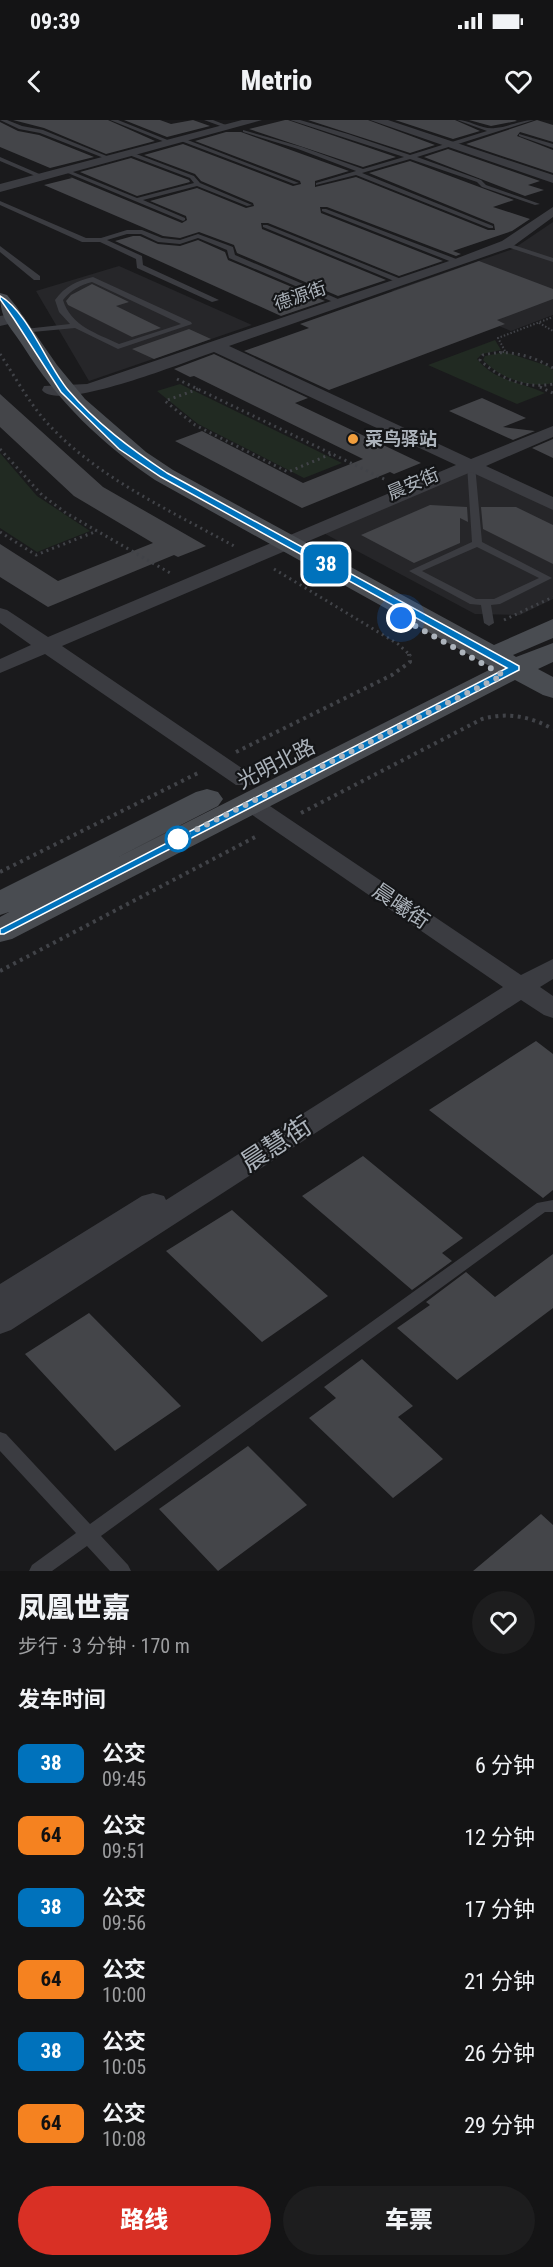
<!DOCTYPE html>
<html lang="zh">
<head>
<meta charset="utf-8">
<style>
	body { margin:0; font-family:"Roboto Condensed","Noto Sans SC",sans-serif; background:#1d1d1e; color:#f1f3f6; height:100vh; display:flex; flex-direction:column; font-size:22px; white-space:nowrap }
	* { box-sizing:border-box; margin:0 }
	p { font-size:20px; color:#9d9ea0 }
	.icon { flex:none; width:33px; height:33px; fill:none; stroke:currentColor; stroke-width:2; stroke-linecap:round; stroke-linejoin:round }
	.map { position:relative; height:1451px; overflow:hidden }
	.panel { display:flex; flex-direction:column; background:#141415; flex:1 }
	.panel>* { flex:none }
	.badge { padding:0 12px; border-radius:9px; font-size:21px; line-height:39px }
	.you { position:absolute; width:30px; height:30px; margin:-15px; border:4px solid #fff; border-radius:50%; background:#1a73e8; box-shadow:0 0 0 9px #1a73e833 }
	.map>.badge { position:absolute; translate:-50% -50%; box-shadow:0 0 0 3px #fff }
	h2 { padding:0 18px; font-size:22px; line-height:54px }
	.round { display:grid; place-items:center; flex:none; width:63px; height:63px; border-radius:32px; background:#1d1d1e }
	.overview { display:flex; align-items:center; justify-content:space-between; height:102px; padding:0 18px }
	h1 { font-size:28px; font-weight:800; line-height:45px }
	.primary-button { display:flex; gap:12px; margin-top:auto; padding:12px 18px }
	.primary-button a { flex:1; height:69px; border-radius:36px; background:#d93025; color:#fff; font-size:24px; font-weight:800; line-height:69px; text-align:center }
	.primary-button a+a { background:#1d1d1e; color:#f1f3f6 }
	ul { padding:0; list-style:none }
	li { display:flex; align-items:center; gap:18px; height:72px; padding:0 18px }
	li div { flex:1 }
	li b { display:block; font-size:22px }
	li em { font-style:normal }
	li .badge { min-width:66px; font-weight:700; text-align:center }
	.status { display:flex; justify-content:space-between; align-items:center; height:42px; padding:0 30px; background:#141415; direction:ltr }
	.status svg { height:16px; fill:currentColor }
	header { display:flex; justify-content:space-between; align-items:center; height:78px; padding:0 18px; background:#141415; font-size:27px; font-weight:800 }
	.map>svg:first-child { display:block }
	.built { fill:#262629 }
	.green { fill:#212a22 }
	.building { fill:#444549 }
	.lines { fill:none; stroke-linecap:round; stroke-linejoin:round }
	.path-far2 { stroke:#414348; stroke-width:2; stroke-dasharray:1.5 2; stroke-linecap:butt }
	.path-far1 { stroke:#414348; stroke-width:3; stroke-dasharray:2 4; stroke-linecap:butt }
	.path { stroke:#414348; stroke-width:4; stroke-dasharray:3 4.5; stroke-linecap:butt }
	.service { fill:#3b3c41; fill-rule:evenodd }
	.minor { fill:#3b3c41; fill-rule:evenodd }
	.secondary { fill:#494c51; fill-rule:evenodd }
	.line { fill:#0072bc; stroke:#fff; stroke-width:1.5 }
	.walk { stroke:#acb3bb; stroke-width:6; stroke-dasharray:0 10.8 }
	.poi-dot { fill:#f19e3d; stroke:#141517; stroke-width:2 }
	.stop-dot { fill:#fff; stroke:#0072bc; stroke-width:3 }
	.labels { text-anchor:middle; stroke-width:4.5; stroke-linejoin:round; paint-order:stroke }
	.far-street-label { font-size:18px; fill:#acb3bb; stroke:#141517 }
	.far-poi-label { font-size:18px; font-weight:bold; fill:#acb3bb; stroke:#141517; text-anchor:start }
	.street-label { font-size:21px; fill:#acb3bb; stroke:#141517 }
	.near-street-label { font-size:26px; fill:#acb3bb; stroke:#141517 }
</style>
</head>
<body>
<div class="status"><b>09:39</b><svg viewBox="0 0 49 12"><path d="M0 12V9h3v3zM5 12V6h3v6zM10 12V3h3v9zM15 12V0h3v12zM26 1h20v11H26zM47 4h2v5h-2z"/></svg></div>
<header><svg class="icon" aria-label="back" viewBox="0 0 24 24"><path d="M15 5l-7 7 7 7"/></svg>Metrio<svg class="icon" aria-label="heart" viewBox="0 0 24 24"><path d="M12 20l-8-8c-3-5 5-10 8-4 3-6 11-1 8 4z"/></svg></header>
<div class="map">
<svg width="553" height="1451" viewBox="0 0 553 1451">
	<rect width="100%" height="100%" fill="#1a1a1c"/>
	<path class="built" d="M553,102V195L511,211L489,202L477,206L391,171L513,129Z
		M119,146L252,205L89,261L36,171Z
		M472,342L553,380V479L520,495L475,494L316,409Z"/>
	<path class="green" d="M495,220L501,230L482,234L477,239C494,261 521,262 545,273L517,284L428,245Z
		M505,232L548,246L553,250V263C529,269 500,258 483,240L485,236Z
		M180,264L342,343L304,358L198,304L157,271Z
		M0,333L37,376L90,411L37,432L0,408Z"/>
	<path class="building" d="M13,0H108L155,21L106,34L44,8Z
		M124,0H160L171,4L193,0L210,6L167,17Z
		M285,0H288L396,37L363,47L249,9Z
		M308,0H368L435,25L410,33Z
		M395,0H455L480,11L453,19Z
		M469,0H515L517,1L491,6Z
		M537,0L553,5V22L520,12L517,16L553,30V53L466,24Z
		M0,2L18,11L39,15L94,37L50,48L0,27Z
		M226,12H241L349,51L315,61V67L356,57L488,110H495L494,104L369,53L410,41L514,80L493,87L530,99L512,111L453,131L461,134L456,136L327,87H320L321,93L443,141L399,156L268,103H261L262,109L386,160L338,176L237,133L234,125L199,112L180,118L163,116L44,65L72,58L68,56L182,103L187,100L186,96L150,81L197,68L246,88L254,86L253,83L201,61L195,54L144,35L183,24L293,66L301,64L300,61L195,21Z
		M448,29L540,61L528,65L544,70L525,76L424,37Z
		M131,38L189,60L190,62L137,76L80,52Z
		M133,116H140L158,124L180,126L198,120L225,132L228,140L325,181L281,196L115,121Z
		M479,141L553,169V179L497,200L505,204L329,270L244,231L309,208L300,204Z
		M92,164L129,182L116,186L161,208L132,217L68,185L66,181L71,175Z
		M189,209L211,219L154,239L132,229Z
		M214,234L308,278L295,283L421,343L394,354L390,352L302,388L175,321L202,311L303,363L363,339L194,256L190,257L174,249Z
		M0,274L103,367L206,426L178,437L174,435L48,487L0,457V424L58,461L153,423L74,376L0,307Z
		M482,278L526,298L503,307L535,311L513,320L449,291Z
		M553,319V338L532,328Z
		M430,385L467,387L468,402L460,398V423L414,443L361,415Z
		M481,387H516L553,405V444L483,409Z
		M536,921L553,934V1070L543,1078L429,990Z
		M363,1036L463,1118L442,1133L452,1141L412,1170L302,1076Z
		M232,1090L328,1176L262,1222L166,1131Z
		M553,1134V1188L457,1260L397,1208L430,1185L426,1182L466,1152L495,1177Z
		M89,1193L181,1286L115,1331L25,1234Z
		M362,1239L413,1286L398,1297L443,1339L393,1378L309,1298L336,1278L324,1267Z
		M248,1326L307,1385L218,1451L159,1389Z
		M541,1394L553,1405V1451H473Z"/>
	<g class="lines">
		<path class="path-far2" d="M539,203L553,211
			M505,231L498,218L553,197
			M499,232H505"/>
		<path class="path-far1" d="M0,234C16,258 30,285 50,306C100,359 171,391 234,426
			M553,248C531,235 508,229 483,235L480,240C500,259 525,269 553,264
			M177,259L386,360
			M540,267L553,273
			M198,269L165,281L195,305L288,352L331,334
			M0,329L42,375L66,393L170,453
			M0,412L36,435L97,411
			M274,449L398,524L411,536
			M504,500L553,477"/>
		<path class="path" d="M236,632L392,555L410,542L409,534
			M301,693L482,599C508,592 529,596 553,609
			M0,752L198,653
			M0,851L259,715"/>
		<path class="service" d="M0,0H7L22,6L43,10L114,39L109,40L40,13L19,9Z
			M110,0H118L175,23L170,24Z
			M204,0H213L231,7L226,8Z
			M290,0H300L348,14L410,35L487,11L457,0C470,0 483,10 495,8C509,7 520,0 534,0L417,37L481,60L486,65L540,84L535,85L482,67L477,62L410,39L362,53L493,106V108H489L356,55L316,65V63L356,51L298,29L243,12V10L302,27L363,49L404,37Z
			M519,14L553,24V28L519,16Z
			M181,19H185L299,63L294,64L181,21Z
			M131,32L194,56L200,63L252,85L247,86L197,66L143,80L185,98V100L183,101L63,51L68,50L137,78L194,63L190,58L129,35L128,34Z
			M0,37L44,56L45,57L40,58L0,41Z
			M0,81L86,118H101L127,110H142L162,118L180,120L198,114L233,127L235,135L345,182L338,184L229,138L227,130L198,118L180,124L158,122L141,114H127L107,120L142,136L143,145L219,180L212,182L137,148L136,139L100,122H82L0,85Z
			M322,89H326L464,142L457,144L322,91Z
			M263,105H267L406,161L399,163L263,107Z
			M504,122L553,138V142L504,126Z
			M0,126L40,156V160H34L0,132Z
			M93,157L191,202L192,204L118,229L75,208L22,213V209H25L70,204L59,192L55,180C65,166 77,161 93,157ZM92,162L181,204L119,224C96,213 71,206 63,180C71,170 80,165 92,162Z
			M471,342L475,345L482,422L552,458L500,484L491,485L494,503L489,506L484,503L481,485L470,484L409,451L472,422L467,345ZM477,427L539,458L494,479H476L422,451Z
			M553,1080V1092H545L101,1416L128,1445L131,1451H110L87,1426L52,1451H29L32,1445L76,1413L0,1331V1312L6,1314L90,1404L537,1083Z"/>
		<path class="minor" d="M242,0H262L0,72V64Z
			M370,0H388L553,55V63Z
			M553,87V97L512,127L229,226L471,339L553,306V317L486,346L553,377V390L471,352L62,526L252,655L255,660L252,665H236L45,534L0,553V539L31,525L0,503V488L7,490L48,517L456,345L214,232C187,241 59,293 42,270L44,266L87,264L455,139L502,121Z
			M17,193L22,195L25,198L22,201L0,206V196Z
			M250,676L258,678L521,855L553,839V859L540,867L553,876V898L544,895L521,880L11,1210L0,1214V1164L142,1076L153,1073L164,1076L166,1080L503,867L242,688L238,683L242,678Z"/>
		<path class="secondary" d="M0,173L7,175L16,186L57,245L85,279L146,332L173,350L494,525L553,499V518L513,535L516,537L553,523V542L538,549L553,557V578L543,575L515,560L12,819L0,822V797L9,792L0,795V770L196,672L207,669L218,672L223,679L218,686L116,738L493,548L155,360C101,323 58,282 23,226C9,204 0,200 0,173Z"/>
	</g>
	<path class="line" d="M0,176C28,192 47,245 68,270C96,303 131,329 167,353L519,546V550L4,814H0V809L507,548L161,357L119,329L61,272L14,199L0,179Z"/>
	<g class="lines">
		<path class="walk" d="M178,719L503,555L401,498"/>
	</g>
	<circle class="poi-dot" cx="353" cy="319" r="6"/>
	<circle class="stop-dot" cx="178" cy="719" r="12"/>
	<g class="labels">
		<g class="far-street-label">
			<text transform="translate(300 176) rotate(-19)" y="6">德源街</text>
			<text transform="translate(413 364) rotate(-23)" y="6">晨安街</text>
		</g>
		<g class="far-poi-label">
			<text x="365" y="325">菜鸟驿站</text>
		</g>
		<g class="street-label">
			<text transform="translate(276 644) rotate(-27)" y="7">光明北路</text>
			<text transform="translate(401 786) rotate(34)" y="7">晨曦街</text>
		</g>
		<g class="near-street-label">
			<text transform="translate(276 1024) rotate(-33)" y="9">晨慧街</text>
		</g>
	</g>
</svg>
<div class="you" style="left:401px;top:498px"></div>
<b class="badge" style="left:326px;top:444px;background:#0072bc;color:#fff">38</b>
</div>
<section class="panel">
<div class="overview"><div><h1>凤凰世嘉</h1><p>步行 · 3 分钟 · 170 m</p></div><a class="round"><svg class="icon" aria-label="heart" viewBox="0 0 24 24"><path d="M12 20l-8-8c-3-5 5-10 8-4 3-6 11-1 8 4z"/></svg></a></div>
<h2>发车时间</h2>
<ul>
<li><span class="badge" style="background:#0072bc;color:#fff">38</span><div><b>公交</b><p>09:45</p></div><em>6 分钟</em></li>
<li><span class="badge" style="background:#f58220;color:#111">64</span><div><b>公交</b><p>09:51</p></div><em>12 分钟</em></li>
<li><span class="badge" style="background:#0072bc;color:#fff">38</span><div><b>公交</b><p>09:56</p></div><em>17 分钟</em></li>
<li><span class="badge" style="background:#f58220;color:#111">64</span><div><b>公交</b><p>10:00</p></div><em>21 分钟</em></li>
<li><span class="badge" style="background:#0072bc;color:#fff">38</span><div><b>公交</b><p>10:05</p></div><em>26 分钟</em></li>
<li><span class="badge" style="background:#f58220;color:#111">64</span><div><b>公交</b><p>10:08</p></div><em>29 分钟</em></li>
</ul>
<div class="primary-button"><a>路线</a><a>车票</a></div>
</section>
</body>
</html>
